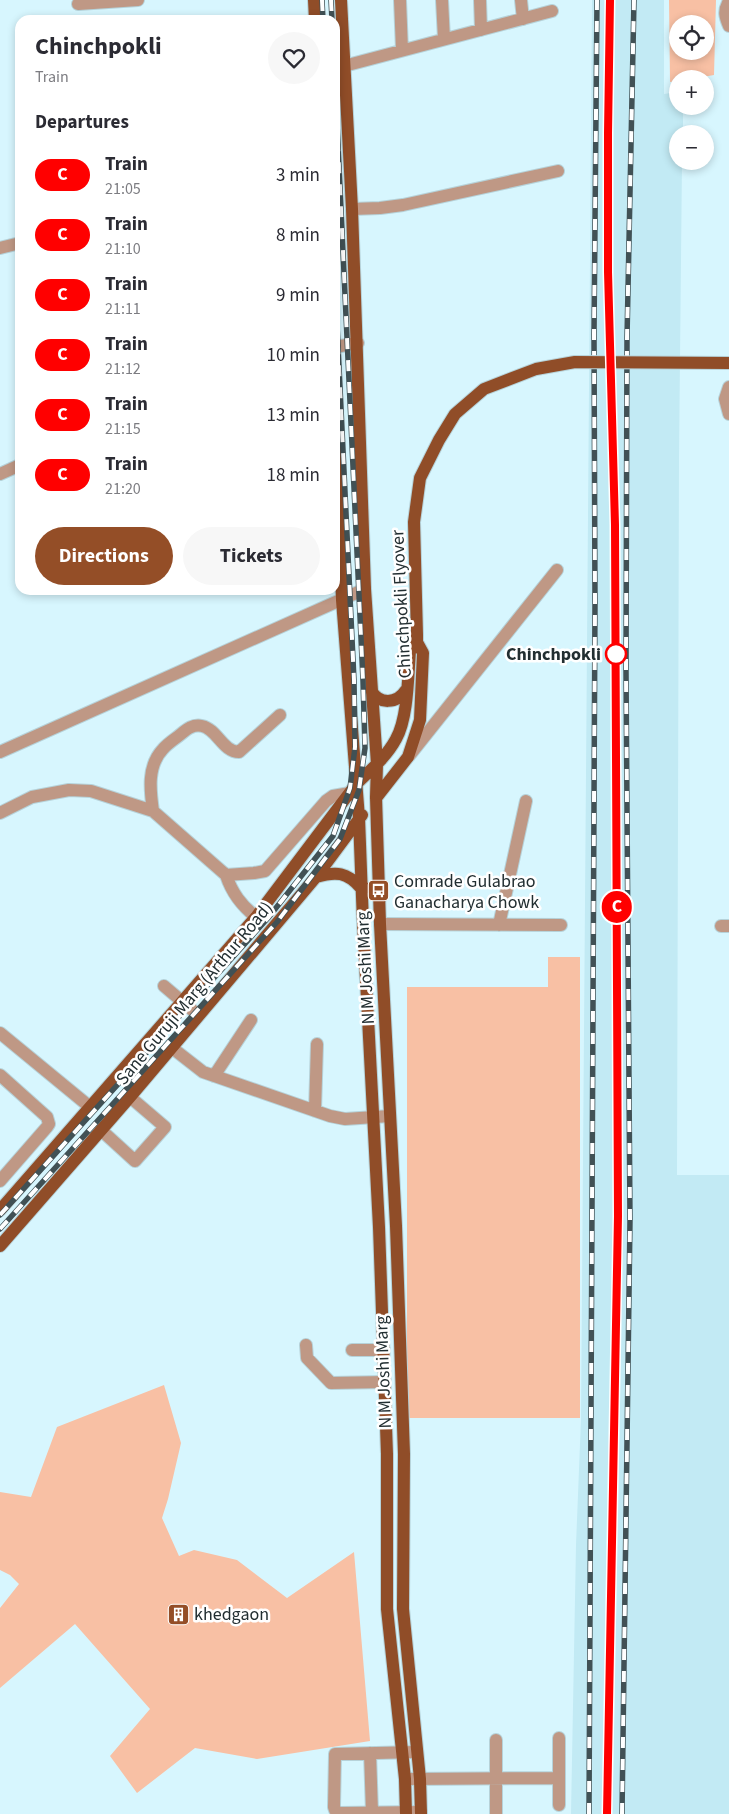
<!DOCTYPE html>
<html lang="en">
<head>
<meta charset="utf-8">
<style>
	body { margin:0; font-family:"Source Sans 3",sans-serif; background:#f7f7f7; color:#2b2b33; height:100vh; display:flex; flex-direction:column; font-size:19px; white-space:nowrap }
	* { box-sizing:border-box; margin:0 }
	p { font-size:16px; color:#7c7c81 }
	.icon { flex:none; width:28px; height:28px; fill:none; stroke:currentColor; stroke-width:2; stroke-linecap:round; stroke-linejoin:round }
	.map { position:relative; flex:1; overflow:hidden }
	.sheet { position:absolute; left:15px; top:15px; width:325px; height:580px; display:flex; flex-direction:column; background:#fff; border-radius:15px; box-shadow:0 2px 8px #0003 }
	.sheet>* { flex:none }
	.badge { padding:0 10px; border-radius:16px; font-size:18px; line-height:32px }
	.tools { position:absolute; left:669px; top:15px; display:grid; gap:10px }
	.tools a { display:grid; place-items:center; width:45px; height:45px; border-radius:50%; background:#fff; box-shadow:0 2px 8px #0003; font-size:25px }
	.map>.badge { position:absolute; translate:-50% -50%; box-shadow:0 0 0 2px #fff }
	h2 { padding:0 20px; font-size:19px; line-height:45px }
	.round { display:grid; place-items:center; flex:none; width:52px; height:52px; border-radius:26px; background:#f7f7f7 }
	.headline { display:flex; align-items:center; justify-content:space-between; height:85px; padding:0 20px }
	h1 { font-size:24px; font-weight:700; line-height:38px }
	.action { display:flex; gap:10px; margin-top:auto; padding:10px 20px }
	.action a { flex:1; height:58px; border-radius:30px; background:#944e27; color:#fff; font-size:20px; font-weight:700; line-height:58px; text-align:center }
	.action a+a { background:#f7f7f7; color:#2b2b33 }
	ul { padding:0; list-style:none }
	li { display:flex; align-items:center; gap:15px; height:60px; padding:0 20px }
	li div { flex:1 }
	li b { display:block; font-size:19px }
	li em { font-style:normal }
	li .badge { min-width:55px; font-weight:700; text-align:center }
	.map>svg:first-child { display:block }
	.built { fill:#c2eaf4 }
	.green { fill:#f8c0a4; fill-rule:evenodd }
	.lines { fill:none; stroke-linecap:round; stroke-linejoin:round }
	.minor-casing { stroke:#b6d2d9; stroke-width:14 }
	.major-casing { stroke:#b6d2d9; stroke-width:14 }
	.minor { stroke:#bf9885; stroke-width:12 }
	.major { stroke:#904d28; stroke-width:12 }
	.rail-casing { stroke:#415155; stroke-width:5.5 }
	.rail { stroke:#fff; stroke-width:4; stroke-dasharray:11; stroke-linecap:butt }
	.major-bridge-casing { stroke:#b6d2d9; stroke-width:14; stroke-linecap:butt }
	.major-bridge { stroke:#904d28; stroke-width:12 }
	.line-casing { stroke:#fff; stroke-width:11 }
	.line { stroke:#f00; stroke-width:8 }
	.stop-dot { fill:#fff; stroke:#f00; stroke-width:2.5 }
	.labels { text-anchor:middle; stroke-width:5; stroke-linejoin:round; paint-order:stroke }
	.street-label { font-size:18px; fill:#222e31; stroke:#fff }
	.stop-label { font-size:18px; font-weight:bold; fill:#222e31; stroke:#fff; text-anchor:end }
	.poi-label { font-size:18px; fill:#222e31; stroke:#fff; text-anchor:start }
</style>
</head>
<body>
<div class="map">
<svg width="729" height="1814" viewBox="0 0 729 1814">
	<rect width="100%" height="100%" fill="#d7f6fe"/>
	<path class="built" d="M592,0H664V94L677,92L678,106H683V134H678V161H682L679,458L677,1175H729V1814H571L576,1545L581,1419Z"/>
	<path class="green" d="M669,0H716L714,75L691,79H678L677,81L670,82ZM678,24H705V51H678Z
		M548,957H580V1418H407V987H548Z
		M164,1385L181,1443L168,1499L162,1518L179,1556L194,1550L237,1560L287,1598L354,1552L370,1741L257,1759L195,1748L137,1793L110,1756L150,1709L75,1624L0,1688V1608L19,1584L10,1575L0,1570V1492L31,1497L57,1427Z"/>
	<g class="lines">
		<defs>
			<path id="minor" d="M400,0L402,50
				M442,0L444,39
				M480,0L481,30
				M521,0L523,19
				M729,1C723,11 725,17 729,26
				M78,4L138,0
				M344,66L552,11
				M352,209L380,208L403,205L558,171
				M0,248L20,243
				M335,347L358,343
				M729,387L725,399L729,414
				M0,474L20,465
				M0,752L365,589
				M409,756L557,570
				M153,811C150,790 147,766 163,749C168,743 175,739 181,734C187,729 193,724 202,726C217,729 223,752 239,752L280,715
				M0,813L32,797L69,790L91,791L153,811L226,875C232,893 241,905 256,917
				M226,875L254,873L265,871L326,801L333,796L350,793
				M380,924L561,925
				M499,925L526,801
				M721,926H729
				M164,986L198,1015
				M0,1033L90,1107
				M171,1047L203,1072L330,1116L345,1119L390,1116
				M0,1075L47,1117L49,1124L47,1127L0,1181
				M214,1076L251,1020
				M315,1111L317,1044
				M101,1130L135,1161L165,1127L130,1097
				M306,1345L307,1358L331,1383L385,1382
				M352,1350H384
				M559,1738V1805
				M496,1740V1814
				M417,1752L335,1754L334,1807L335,1810L339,1813L421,1812
				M370,1753L372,1812
				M405,1779L559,1778"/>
			<path id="major" d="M314,0L315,20
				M341,0L352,209L365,589L377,764L376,797L380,924L396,1226L404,1454L403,1609L420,1779L421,1814
				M335,391L342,600L359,818L363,923L379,1227L387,1454V1609L405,1779L406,1814
				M371,690C379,705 397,704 406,690
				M376,798L408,757L420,720L423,653L417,642V635
				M316,877C336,871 347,872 361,888H365
				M0,1210L256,917L357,783C371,770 387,756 396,739C408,718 408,676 410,651L417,642
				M0,1246L130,1097L316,877L362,815"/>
		</defs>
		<use href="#minor" class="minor-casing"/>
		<use href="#major" class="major-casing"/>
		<use href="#minor" class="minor"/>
		<use href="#major" class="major"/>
		<defs>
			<path id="rail" d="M322,0L323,20
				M331,0L332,20
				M0,1215L268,918L333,836L350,788L355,747L354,680L335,283
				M0,1229L277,922L340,839L359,790L365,748L363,681L335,80
				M589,1814L595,602L594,335L597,0
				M607,1814L618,1216L615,525L608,273V133L610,0
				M622,1814L630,1220L626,671L627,338L634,0"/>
		</defs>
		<use href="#rail" class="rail-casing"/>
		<use href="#rail" class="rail"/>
		<defs>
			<path id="major-bridge" d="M417,635L414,522L420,478L439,440L455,414L484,389L536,369L575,362L729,363"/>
		</defs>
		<use href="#major-bridge" class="major-bridge-casing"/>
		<use href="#major-bridge" class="major-bridge"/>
	</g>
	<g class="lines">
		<defs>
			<path id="line" d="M607,1814L618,1216L615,525L608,272V133L610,0"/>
		</defs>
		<use href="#line" class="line-casing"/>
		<use href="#line" class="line"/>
	</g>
	<defs>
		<symbol id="bus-square" viewBox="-11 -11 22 22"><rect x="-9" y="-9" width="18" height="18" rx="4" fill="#944e27" stroke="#fff"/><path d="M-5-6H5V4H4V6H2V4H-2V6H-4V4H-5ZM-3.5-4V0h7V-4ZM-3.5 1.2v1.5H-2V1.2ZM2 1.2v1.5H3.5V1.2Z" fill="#fff"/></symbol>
		<symbol id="building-square" viewBox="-11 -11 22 22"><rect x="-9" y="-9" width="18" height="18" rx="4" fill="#944e27" stroke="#fff"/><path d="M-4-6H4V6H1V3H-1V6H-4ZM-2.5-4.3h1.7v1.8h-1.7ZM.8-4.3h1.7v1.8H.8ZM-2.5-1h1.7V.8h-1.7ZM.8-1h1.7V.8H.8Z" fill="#fff"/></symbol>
	</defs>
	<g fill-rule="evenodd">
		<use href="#bus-square" x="366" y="878" width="25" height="25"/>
		<use href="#building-square" x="166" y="1602" width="25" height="25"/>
	</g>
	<circle class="stop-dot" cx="616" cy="654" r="10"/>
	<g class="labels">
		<g class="street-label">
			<text transform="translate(401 604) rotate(-93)" y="6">Chinchpokli Flyover</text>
			<text transform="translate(365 968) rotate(-93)" y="6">N M Joshi Marg</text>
			<text transform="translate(194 993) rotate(-50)" y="6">Sane Guruji Marg (Arthur Road)</text>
			<text transform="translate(383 1372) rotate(-92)" y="6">N M Joshi Marg</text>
		</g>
		<g class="stop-label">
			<text x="601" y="660">Chinchpokli</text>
		</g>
		<g class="poi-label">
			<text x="394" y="887">Comrade Gulabrao<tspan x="394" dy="21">Ganacharya Chowk</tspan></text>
			<text x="194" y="1620">khedgaon</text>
		</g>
	</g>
</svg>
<div class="tools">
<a><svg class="icon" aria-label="locate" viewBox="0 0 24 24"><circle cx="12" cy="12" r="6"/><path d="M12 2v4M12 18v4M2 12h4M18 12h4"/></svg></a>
<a>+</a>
<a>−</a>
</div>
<b class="badge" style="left:617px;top:907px;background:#f00;color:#fff">C</b>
<section class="sheet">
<div class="headline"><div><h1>Chinchpokli</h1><p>Train</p></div><a class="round"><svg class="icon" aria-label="heart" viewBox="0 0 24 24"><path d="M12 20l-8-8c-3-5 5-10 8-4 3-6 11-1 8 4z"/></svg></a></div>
<h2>Departures</h2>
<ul>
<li><span class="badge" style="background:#f00;color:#fff">C</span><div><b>Train</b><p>21:05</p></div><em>3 min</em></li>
<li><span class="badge" style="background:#f00;color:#fff">C</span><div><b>Train</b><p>21:10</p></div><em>8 min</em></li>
<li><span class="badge" style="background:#f00;color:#fff">C</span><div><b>Train</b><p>21:11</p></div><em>9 min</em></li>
<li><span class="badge" style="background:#f00;color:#fff">C</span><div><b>Train</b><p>21:12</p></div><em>10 min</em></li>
<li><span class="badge" style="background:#f00;color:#fff">C</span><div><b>Train</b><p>21:15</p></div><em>13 min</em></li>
<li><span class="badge" style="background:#f00;color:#fff">C</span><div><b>Train</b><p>21:20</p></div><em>18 min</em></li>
</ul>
<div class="action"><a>Directions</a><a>Tickets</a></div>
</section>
</div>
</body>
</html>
